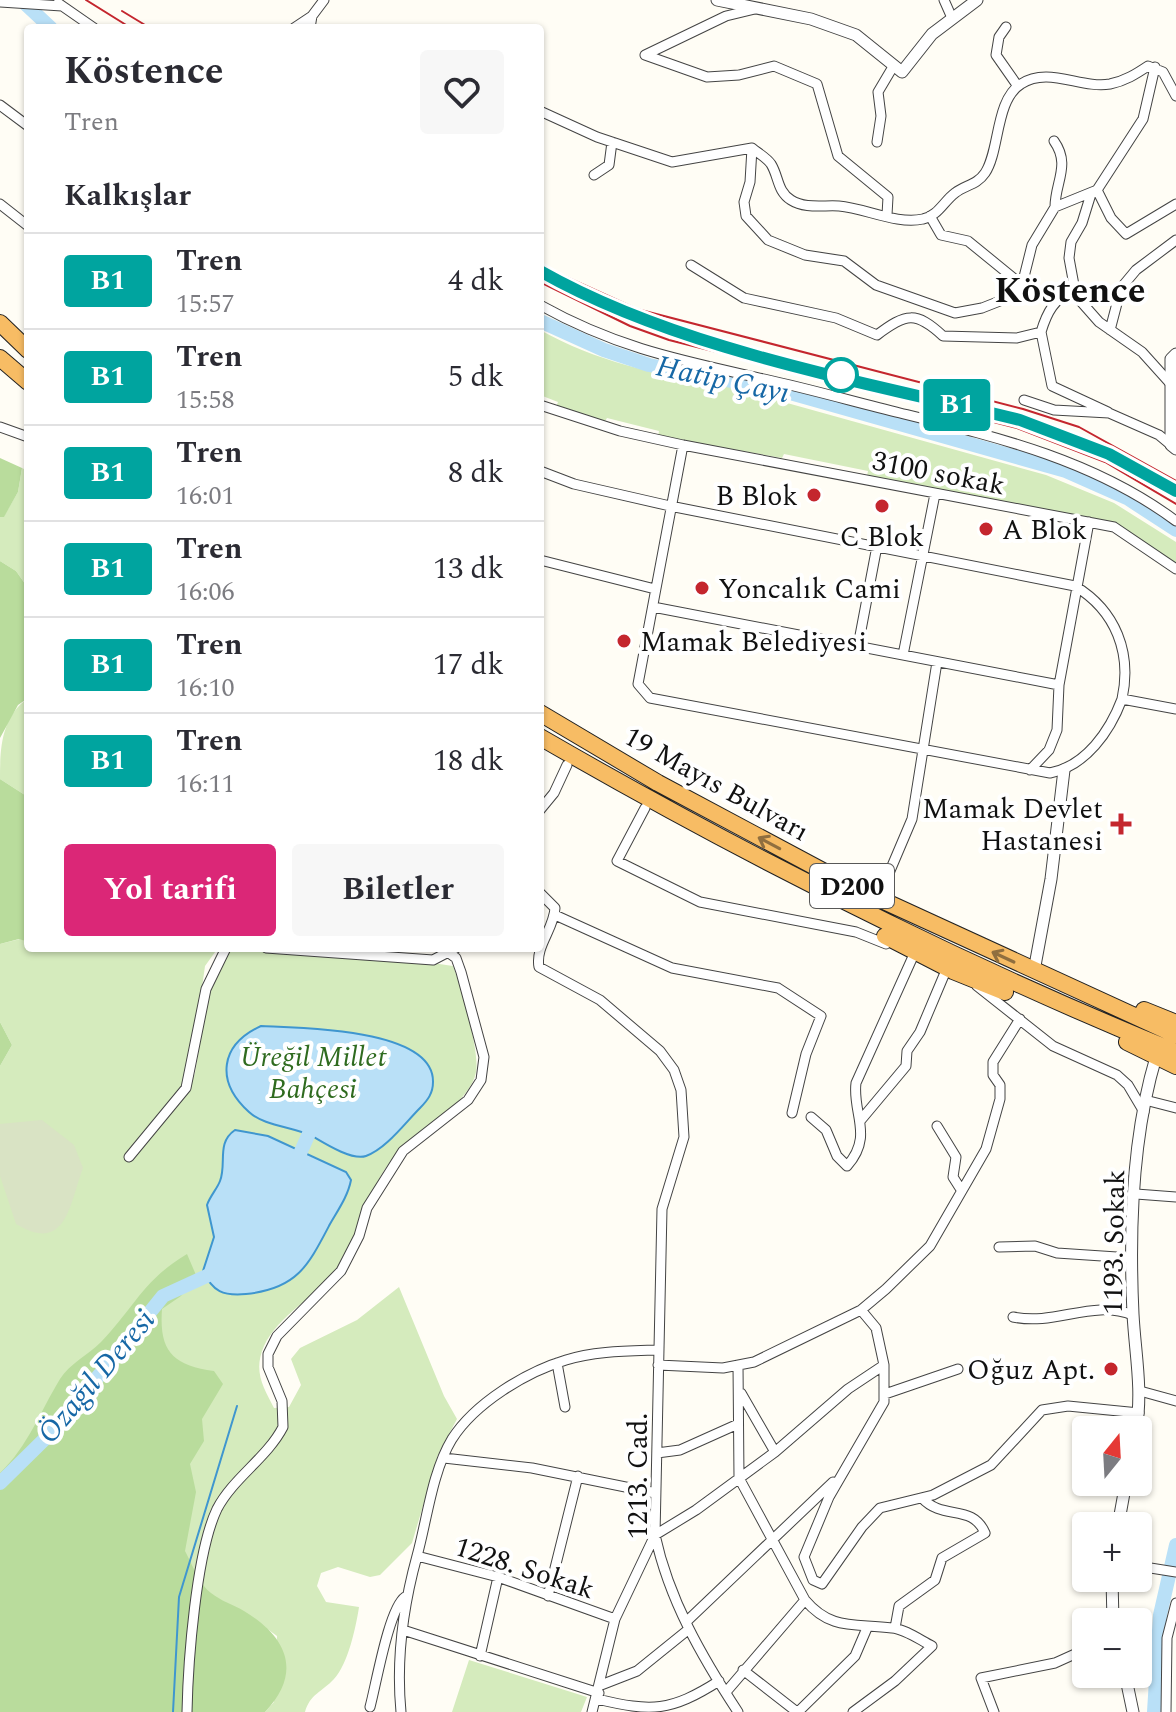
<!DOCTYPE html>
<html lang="tr">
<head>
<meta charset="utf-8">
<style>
	body { margin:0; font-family:Spectral,serif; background:#f7f7f7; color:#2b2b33; height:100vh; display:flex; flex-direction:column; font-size:30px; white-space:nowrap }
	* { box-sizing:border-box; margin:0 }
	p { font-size:26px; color:#7c7c81 }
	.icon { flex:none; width:44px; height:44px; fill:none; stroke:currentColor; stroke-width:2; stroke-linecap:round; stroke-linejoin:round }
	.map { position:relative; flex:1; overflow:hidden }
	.drawer { position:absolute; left:24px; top:24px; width:520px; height:928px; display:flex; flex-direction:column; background:#fff; border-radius:8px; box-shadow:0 2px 6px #0004 }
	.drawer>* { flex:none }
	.badge { padding:0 16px; border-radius:6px; font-size:28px; line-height:52px }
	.needle { width:52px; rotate:18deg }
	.fabs { position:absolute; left:1072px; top:1416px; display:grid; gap:16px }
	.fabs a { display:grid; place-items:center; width:80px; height:80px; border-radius:8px; background:#fff; box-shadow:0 2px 6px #0004; font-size:40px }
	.map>.badge { position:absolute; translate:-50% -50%; box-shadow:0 0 0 4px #fff }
	h2 { padding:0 40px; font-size:30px; line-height:72px }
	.round { display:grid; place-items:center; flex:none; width:84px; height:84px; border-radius:8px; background:#f7f7f7 }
	.overview { display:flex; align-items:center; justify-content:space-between; height:136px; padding:0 40px }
	h1 { font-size:38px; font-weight:700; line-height:60px }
	.primary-button { display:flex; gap:16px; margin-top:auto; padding:16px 40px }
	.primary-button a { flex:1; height:92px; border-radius:8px; background:#db2777; color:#fff; font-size:32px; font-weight:700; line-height:92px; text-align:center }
	.primary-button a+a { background:#f7f7f7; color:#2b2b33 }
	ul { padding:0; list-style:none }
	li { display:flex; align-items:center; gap:24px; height:96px; padding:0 40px; border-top:2px solid #e1e1e2 }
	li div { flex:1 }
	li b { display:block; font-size:30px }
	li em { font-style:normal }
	li .badge { min-width:88px; font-weight:700; text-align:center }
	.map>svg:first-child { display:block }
	.green { fill:#d5ebbd }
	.forest { fill:#b9dc9c }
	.cemetery { fill:#d9e3c4 }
	.water { fill:#b9e0f7; stroke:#3f96cf; stroke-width:2 }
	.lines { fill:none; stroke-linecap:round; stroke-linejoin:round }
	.stream { stroke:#3f96cf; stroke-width:2 }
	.river { stroke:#b9e0f7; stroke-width:14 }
	.minor-casing { stroke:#444; stroke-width:11 }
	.tertiary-casing { stroke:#444; stroke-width:13 }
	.trunk-casing { stroke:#222; stroke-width:18 }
	.minor { stroke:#fff; stroke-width:9 }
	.tertiary { stroke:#fff; stroke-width:11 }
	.trunk { stroke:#f7bc64; stroke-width:16 }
	.rail { stroke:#c4262e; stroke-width:2 }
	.oneway { stroke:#906f3f }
	.line-casing { stroke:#fff; stroke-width:18 }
	.line { stroke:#00a49f; stroke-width:12 }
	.stop-dot { fill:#fff; stroke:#00a49f; stroke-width:4 }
	.poi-dot { fill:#c4262e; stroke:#fff; stroke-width:3 }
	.labels { text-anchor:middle; stroke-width:8; stroke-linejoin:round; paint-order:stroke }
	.shield { fill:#fff; stroke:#585858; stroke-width:2 }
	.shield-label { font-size:26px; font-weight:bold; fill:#111 }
	.street-label { font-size:28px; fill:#111; stroke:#fff }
	.poi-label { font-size:28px; fill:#111; stroke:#fff; text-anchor:end }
	.park-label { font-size:28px; font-style:italic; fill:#2f6b1f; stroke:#fff }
	.water-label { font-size:30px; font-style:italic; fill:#1768a6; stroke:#fff }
	.district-label { font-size:36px; font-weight:bold; fill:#111; stroke:#fff }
</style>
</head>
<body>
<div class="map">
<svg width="1176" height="1712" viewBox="0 0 1176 1712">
	<rect width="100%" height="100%" fill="#fffdf5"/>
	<path class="green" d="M540,330C595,361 657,375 719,384L1046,475L1114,503L1176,542V565L1127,532L867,476L868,471L784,454L782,458L658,436L659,431L607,418L604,423L556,407L558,402L540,395Z
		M22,468L28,471V588L16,571L0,561V517L4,516L18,492Z
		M28,698V797L0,779C0,748 1,718 28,698Z
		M20,939L28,942V948H218L205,966L187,1094L195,1073L208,994L228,950L405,959L453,966C461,985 480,1053 476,1072C471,1103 415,1133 393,1158C366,1190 364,1234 340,1267C319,1295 279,1314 264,1346C253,1371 263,1387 274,1408L289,1407L301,1385L291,1359L300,1348L357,1320L399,1287L444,1396L457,1419L438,1455L412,1543L380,1575L370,1577L338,1567L321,1573L317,1586L326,1602L359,1607C356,1627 348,1664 334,1679C322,1692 310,1694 305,1712H265L274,1702L277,1636C196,1575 93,1545 0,1507V1066L12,1045L0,1022V944Z
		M469,1660L587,1697L581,1712H452Z"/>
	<path class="forest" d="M0,458L22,468L18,492L4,517H0Z
		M0,561L16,571L28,588V698L18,705L0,738Z
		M0,779L28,797V942L19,939L0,944Z
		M0,1022L12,1045L0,1066Z
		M187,1254L196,1275L181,1296L162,1309C159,1351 172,1365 214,1371L223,1384L202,1419L204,1441L190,1464L196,1492L185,1551C192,1564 200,1585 211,1593C221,1601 234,1605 244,1611C287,1637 303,1672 265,1712H0V1473C28,1446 40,1412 60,1379C69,1364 88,1355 101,1342C134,1308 143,1280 187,1254Z"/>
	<path class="cemetery" d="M42,1120L74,1145L83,1168C69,1206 66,1254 16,1224L0,1176V1124Z"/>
	<path class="water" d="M261,1026C300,1028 434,1028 433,1082C433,1093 428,1100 420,1108C405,1123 386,1149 366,1156C352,1161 324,1143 312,1136C294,1127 264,1126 249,1112C215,1081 220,1045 261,1026Z
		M235,1130L268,1136L346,1172L351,1180C348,1196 338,1210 330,1224C308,1266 297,1289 246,1294C223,1296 213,1292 203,1271L214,1237L207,1205C210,1196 217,1189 220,1181C227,1163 216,1143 235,1130Z"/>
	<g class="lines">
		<path class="stream" d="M173,1712L179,1597L237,1406"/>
		<path class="river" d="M21,0L51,28
			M540,321L604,350L649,365L783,391L1066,471L1127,498L1176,530
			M294,1167L315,1120
			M0,1483L59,1425L163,1296L220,1270
			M1154,1712L1160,1615L1176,1545"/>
		<defs>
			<path id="minor" d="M944,0L952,18
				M0,2L62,6
				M58,3L94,28
				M312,16L324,0
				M1006,27L999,37L996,55L1017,85
				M294,28L312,16L310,28
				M645,55L707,77L739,75L774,66L817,84L838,156L888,197L887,215
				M645,55L726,16L755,9
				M0,105L28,126
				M540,111L597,137L672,162L752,148C758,153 767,158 771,164C779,177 777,191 791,200C805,209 823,205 839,206C865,208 897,225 923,219C938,216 944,201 955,193C965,185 977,185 985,173C1000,151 995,100 1021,84C1048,66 1081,89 1110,84C1125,81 1136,74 1148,66L1163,72L1176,96
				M1054,141C1071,165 1055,182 1055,207
				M877,142L881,116L878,92L894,65
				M752,148L750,182L744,202L746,216L768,240L805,255L844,261L876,285L955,313L982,308L1010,297L1022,285L1032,245L1055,207L1097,190L1143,119L1155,67
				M594,175L609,165L612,142
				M1097,190L1111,218L1126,234L1176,204
				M1091,194L1082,223L1071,242L1069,258L1076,296L1099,322L1142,352L1169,382
				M0,204L28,226
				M930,216L941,235L968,241L1022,285
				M691,265L744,298L836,318L877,335C906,313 916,311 943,336L1017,338L1041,332C1047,312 1054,299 1074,289
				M540,305C617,348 680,360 764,379C810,389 855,402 900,413C997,437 1094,460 1176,521
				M1110,330L1121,288L1136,270L1176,240
				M1041,332L1052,386L1108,412
				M1024,400L1054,410L1109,413L1159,435L1171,445
				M540,405L620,431L683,445L1114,527L1176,569
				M0,427L28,437
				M683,445L638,684L650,698L1050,773C1086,766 1110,731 1122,699L1176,709
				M540,471L574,484L670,506L1075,586C1116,611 1132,653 1122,699
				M540,560L655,589
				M653,607L1059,685
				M858,646L877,546
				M903,655L935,494
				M1030,770L1049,750L1057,730L1059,685L1089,522
				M645,808L617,861L700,902L856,932L886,944
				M540,810L554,793L567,765
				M540,893L555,908C554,929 535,946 539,967L600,1000L660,1051L674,1070L681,1090L684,1137L662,1209L655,1535C669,1600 702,1657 738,1712
				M878,899L912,819L937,662
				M555,915L672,968L778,988L821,1016L806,1054L792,1113
				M266,948L433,960L456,948
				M977,986L1053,1046L1117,1075L1128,1085L1144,1112
				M1145,1100L1176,1108
				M811,1117L826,1130L837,1156L847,1166C874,1136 852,1113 856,1083L915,952
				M860,1121L906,1066L907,1051L920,1032L947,968
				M937,1126L956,1157L953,1177L960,1188
				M129,1157L186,1088L206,989L226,948
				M1136,1194L1176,1197
				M999,1247L1035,1246L1057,1253L1132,1258
				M861,1310L876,1328L884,1365V1402L829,1497L804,1557L813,1580L822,1584L862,1527L880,1508L933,1495L991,1465L1042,1410L1068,1406L1139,1413
				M1013,1317C1057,1326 1091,1299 1133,1315
				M557,1363L565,1407
				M658,1365L723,1368L754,1362L861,1310L886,1289L930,1246L986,1149L1000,1099V1085L993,1075V1062L1020,1019
				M738,1365L739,1478L805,1600C831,1631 855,1623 892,1628C905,1629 920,1640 932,1646L895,1681L853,1712
				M1140,1391L1176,1401
				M741,1393L775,1452
				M885,1394L958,1369
				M657,1453L680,1450L738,1424
				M444,1458L532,1468L655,1493
				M417,1556C427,1520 432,1472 452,1439C475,1403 526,1372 566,1360C594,1351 627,1351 657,1350
				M1138,1566L1176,1572
				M548,1596L578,1476
				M686,1622L833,1482
				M895,1628L899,1606L935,1580L942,1558L985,1533C972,1503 943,1521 922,1498
				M403,1630L599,1693
				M480,1656L498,1577
				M743,1670L797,1712
				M601,1685L637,1671L689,1629
				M726,1692L805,1600
				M597,1699C652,1712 670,1712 719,1681
				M370,1707C376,1685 389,1608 405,1597
				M187,1712C188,1662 196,1553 217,1509C233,1478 267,1458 283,1427L282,1401L268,1367V1354L277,1336L341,1271L359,1236L367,1208L403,1151L468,1100L481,1080L484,1057L461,972L456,958L442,948
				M401,1712C396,1660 403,1607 417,1556L498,1577L615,1619
				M592,1712L615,1619L655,1535L696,1510L775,1452L848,1389L884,1365
				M798,1712L855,1656L867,1628
				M994,1712L981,1678L1055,1663L1086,1649
				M1166,1712L1167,1638L1176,1603"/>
			<path id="tertiary" d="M717,0L811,19L856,35L902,72L932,34L977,0
				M1176,354L1171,359V445L1176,449
				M1034,971L1051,879L1064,770
				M1136,1430C1143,1390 1135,1353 1133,1314C1129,1230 1132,1137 1156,1057
				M1118,1526L1126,1482
				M1112,1578L1113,1622
				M1125,1674L1133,1712"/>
			<path id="trunk" d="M0,323L28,350
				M0,358L28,382
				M540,713L658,783L849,885L1176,1035
				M540,737C746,856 956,962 1176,1052
				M885,936L953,971L1005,992
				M1144,1010L1176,1023
				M1127,1042L1176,1066"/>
		</defs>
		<use href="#minor" class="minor-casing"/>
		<use href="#tertiary" class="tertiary-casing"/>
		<use href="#trunk" class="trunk-casing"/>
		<use href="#minor" class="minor"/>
		<use href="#tertiary" class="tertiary"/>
		<use href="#trunk" class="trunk"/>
		<path class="rail" d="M86,0L131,28
			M122,11L150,28
			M540,265L637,309L1023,409L1079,427L1176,481
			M540,282L630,326L669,340L1017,428L1105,462L1176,504"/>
	</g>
	<defs><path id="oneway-shaft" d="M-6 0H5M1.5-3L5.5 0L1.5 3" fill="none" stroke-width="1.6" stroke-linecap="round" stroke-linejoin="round" transform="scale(2)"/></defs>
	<g class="oneway">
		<use href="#oneway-shaft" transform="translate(769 843) rotate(-152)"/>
		<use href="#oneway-shaft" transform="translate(1003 957) rotate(-155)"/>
	</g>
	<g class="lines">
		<defs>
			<path id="line" d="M540,271C681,351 863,381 1020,420L1109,454L1176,491"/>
		</defs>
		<use href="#line" class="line-casing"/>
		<use href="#line" class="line"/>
	</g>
	<circle class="stop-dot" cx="841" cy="375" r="16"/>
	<g class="poi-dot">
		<circle cx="814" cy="495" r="8"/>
		<circle cx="882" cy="506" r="8"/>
		<circle cx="986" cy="529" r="8"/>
		<circle cx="702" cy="588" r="8"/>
		<circle cx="624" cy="641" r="8"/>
		<path d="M1117 812h8v8h8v8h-8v8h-8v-8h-8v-8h8z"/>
		<circle cx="1111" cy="1369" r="8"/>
	</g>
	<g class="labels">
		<rect class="shield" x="810" y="864" width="84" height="44" rx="6"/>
		<g class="shield-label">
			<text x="852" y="895">D200</text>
		</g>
		<g class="street-label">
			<text transform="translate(939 472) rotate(11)" y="10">3100 sokak</text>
			<text transform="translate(717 783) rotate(29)" y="10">19 Mayıs Bulvarı</text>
			<text transform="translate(1113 1242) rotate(-89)" y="10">1193. Sokak</text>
			<text transform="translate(637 1476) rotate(-90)" y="10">1213. Cad.</text>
			<text transform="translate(525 1567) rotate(18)" y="10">1228. Sokak</text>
		</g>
		<g class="poi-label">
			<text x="798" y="505">B Blok</text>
			<text x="1002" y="539" text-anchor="start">A Blok</text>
			<text x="882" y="546" text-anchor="middle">C Blok</text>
			<text x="718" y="598" text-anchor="start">Yoncalık Cami</text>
			<text x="640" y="651" text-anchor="start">Mamak Belediyesi</text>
			<text x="1103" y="818">Mamak Devlet<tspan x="1103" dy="32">Hastanesi</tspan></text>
			<text x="1095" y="1379">Oğuz Apt.</text>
		</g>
		<g class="park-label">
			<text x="313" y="1066">Üreğil Millet<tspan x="313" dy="32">Bahçesi</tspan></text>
		</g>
		<g class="water-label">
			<text transform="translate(723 379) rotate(12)" y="10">Hatip Çayı</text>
			<text transform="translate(96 1376) rotate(-50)" y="10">Özağıl Deresi</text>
		</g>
		<g class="district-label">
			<text x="1070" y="302">Köstence</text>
		</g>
	</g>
</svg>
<div class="fabs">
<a><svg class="needle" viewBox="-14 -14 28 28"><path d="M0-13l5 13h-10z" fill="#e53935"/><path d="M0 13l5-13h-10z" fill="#7c7c81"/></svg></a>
<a>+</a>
<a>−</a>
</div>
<b class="badge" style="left:957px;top:405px;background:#00a49f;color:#fff">B1</b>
<section class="drawer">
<div class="overview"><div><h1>Köstence</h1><p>Tren</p></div><a class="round"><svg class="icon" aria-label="heart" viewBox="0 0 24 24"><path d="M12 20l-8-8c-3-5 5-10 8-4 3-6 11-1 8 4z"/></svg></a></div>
<h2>Kalkışlar</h2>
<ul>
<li><span class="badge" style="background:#00a49f;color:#fff">B1</span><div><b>Tren</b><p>15:57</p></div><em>4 dk</em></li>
<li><span class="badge" style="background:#00a49f;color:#fff">B1</span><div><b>Tren</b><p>15:58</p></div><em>5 dk</em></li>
<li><span class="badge" style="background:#00a49f;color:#fff">B1</span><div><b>Tren</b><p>16:01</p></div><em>8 dk</em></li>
<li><span class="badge" style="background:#00a49f;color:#fff">B1</span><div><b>Tren</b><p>16:06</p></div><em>13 dk</em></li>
<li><span class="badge" style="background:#00a49f;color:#fff">B1</span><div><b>Tren</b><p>16:10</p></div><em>17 dk</em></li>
<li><span class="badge" style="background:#00a49f;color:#fff">B1</span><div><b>Tren</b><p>16:11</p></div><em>18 dk</em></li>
</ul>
<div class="primary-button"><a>Yol tarifi</a><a>Biletler</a></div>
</section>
</div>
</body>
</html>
